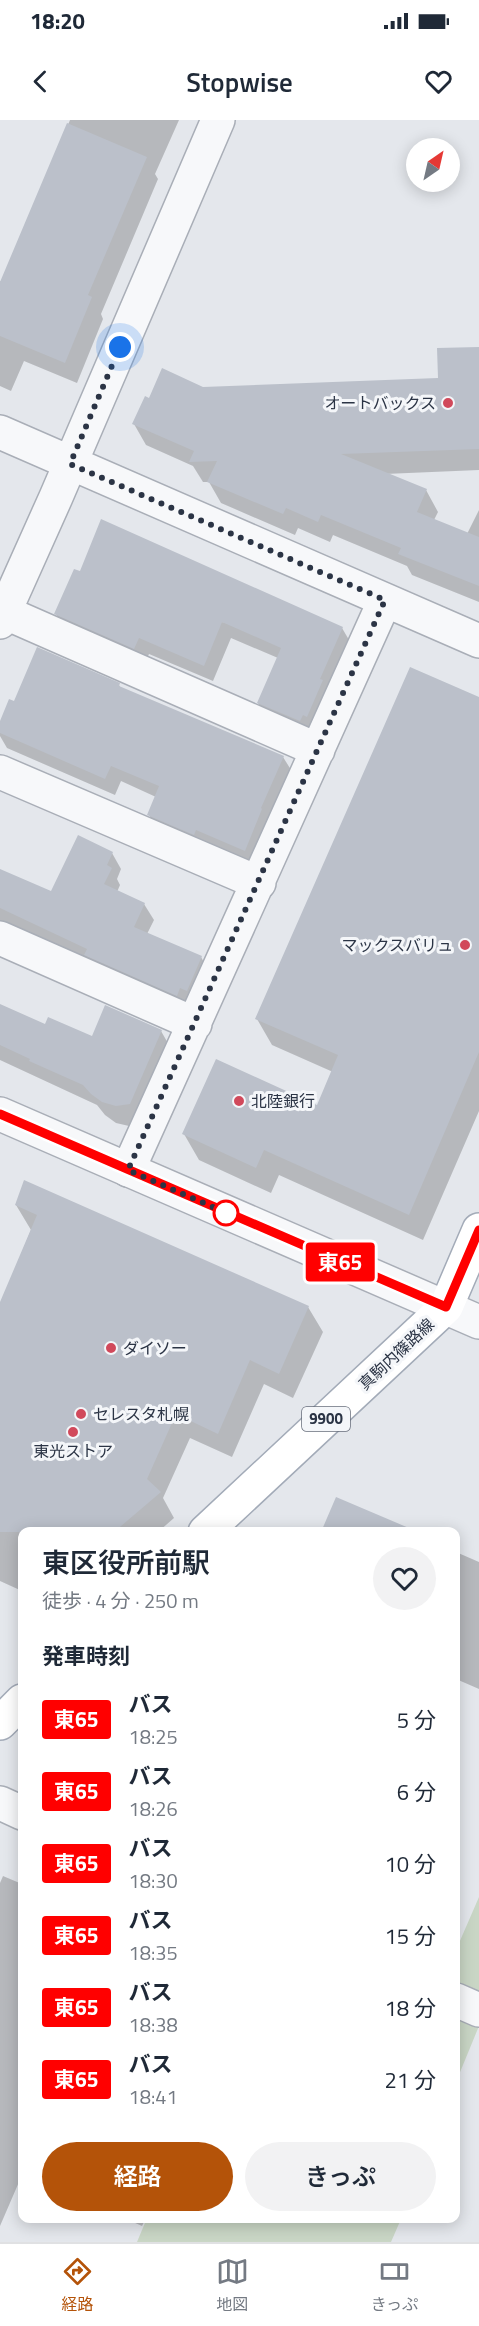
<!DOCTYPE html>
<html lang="ja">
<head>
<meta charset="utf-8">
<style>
	body { margin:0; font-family:"Titillium Web","Noto Sans JP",sans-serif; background:#f2f2f3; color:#1f2937; height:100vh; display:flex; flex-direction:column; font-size:22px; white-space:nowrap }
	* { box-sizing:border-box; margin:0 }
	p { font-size:20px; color:#747a83 }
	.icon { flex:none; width:33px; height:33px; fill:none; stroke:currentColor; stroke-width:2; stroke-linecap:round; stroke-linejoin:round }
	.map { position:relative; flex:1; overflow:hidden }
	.side { position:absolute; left:18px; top:1407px; width:442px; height:696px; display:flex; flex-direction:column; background:#fff; border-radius:12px; box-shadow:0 3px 15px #0003 }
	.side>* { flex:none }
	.badge { padding:0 12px; border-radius:4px; font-size:21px; line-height:39px }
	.needle { width:39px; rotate:34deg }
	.controls { position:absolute; left:406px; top:18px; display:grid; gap:12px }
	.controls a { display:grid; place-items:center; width:54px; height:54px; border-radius:50%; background:#fff; box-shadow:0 3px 15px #0003; font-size:30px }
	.you { position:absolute; width:30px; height:30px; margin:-15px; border:4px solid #fff; border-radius:50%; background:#1a73e8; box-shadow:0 0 0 9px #1a73e833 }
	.map>.badge { position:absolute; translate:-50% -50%; box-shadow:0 0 0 3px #fff }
	h2 { padding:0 24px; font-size:22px; line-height:54px }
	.round { display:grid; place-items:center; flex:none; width:63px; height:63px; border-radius:32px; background:#f2f2f3 }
	.headline { display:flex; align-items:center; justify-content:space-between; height:102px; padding:0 24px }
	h1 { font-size:28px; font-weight:600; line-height:45px }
	.primary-button { display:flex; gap:12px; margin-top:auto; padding:12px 24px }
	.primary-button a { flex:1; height:69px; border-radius:36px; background:#b45309; color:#fff; font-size:24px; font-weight:600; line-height:69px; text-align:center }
	.primary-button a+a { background:#f2f2f3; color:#1f2937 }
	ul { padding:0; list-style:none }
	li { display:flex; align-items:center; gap:18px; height:72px; padding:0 24px }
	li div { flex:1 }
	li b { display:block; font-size:22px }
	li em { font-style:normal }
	li .badge { min-width:66px; font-weight:700; text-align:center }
	.status { display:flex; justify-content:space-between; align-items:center; height:42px; padding:0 30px; background:#fff; direction:ltr }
	.status svg { height:16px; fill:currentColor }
	header { display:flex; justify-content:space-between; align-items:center; height:78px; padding:0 24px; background:#fff; font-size:27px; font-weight:600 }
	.dock { display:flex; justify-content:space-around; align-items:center; height:84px; border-top:2px solid #e0e1e3; background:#fff; font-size:16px; color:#747a83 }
	.dock a { display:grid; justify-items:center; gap:3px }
	.dock .selected { color:#b45309 }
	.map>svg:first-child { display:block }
	.green { fill:#c9d6c5 }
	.shadow { fill:#0003 }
	.building { fill:#bbc0ca }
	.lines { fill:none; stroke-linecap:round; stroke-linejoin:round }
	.minor-casing { stroke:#a9aeb7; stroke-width:36 }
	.tertiary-casing { stroke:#a9aeb7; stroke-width:36 }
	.primary-casing { stroke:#a3abb8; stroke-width:36 }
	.minor { stroke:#f7f8fa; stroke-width:33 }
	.tertiary { stroke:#f7f8fa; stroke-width:33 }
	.primary { stroke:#fff; stroke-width:33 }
	.line-casing { stroke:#fff; stroke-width:14 }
	.line { stroke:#f00; stroke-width:9 }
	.walk { stroke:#2b3445; stroke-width:6; stroke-dasharray:0 10.8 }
	.poi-dot { fill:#d1495b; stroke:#f4f6f9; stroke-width:2 }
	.stop-dot { fill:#fff; stroke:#f00; stroke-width:3 }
	.labels { text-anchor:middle; stroke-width:6; stroke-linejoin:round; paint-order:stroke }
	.shield { fill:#f4f6f9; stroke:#676e7b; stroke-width:1.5 }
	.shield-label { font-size:15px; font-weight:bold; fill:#2b3445 }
	.poi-label { font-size:16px; fill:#2b3445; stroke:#f4f6f9; text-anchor:start }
	.street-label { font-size:16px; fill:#2b3445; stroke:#f4f6f9 }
</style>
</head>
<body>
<div class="status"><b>18:20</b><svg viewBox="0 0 49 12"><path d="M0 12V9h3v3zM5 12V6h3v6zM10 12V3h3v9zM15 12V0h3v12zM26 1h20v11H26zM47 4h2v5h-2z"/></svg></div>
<header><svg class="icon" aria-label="back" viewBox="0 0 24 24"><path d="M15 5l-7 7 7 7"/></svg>Stopwise<svg class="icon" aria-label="heart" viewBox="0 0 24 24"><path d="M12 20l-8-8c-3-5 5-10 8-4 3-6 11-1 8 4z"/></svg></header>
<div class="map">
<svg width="479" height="2122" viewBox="0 0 479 2122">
	<rect width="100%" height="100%" fill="#e4e7ec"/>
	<path class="green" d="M479,1777V1906L456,1962V1830Z
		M147,2098H401V2099L391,2122H137Z"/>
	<path class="shadow" d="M70,0H179L155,54L158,59L101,194L103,199L77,263L24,241L11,271L0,266V161L2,162Z
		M479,228V350L385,354L426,370L438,392L434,400L467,414L479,390V482L412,455L407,446L333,415L330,422L298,408L295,415L221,383L209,362H203L193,346L146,325L134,304L149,280L203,268L440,260Z
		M56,494L342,508L352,525L317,613L268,599L258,583L278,538L231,518L213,561L149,534L144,545L66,510Z
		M119,565L121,569L283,637L293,653L255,746L159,711L149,695L156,677L121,661L115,675L7,628L0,616V604L15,583Z
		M479,592V991L423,1120L279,1055L271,1073L199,1040L184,1014L317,987L333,952L272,925L257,899Z
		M112,733L121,749L117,759L120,765L117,772L144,784L154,800L147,814L201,837L210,853L186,891L89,840L23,810L21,815L0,807V752L52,773Z
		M0,886L46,906L93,918L161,911L173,932L142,1005L129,1006L116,1003L105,995L97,985L0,940Z
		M25,1062L308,1187L323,1212L293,1278L264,1264L232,1337L190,1318L163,1378L174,1398L158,1412H22V1471L0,1461V1186L31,1110L16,1085Z
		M456,1432L479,1442V1569L456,1559Z
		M3,1756L22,1764V2055L0,2106V1763Z
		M124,2098H146L142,2106Z"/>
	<path class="building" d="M67,3L147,37L88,175L92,177L65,243L0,216V162Z
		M479,227V329L341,334L427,369L417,392L479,417V466L398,434L401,428L321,395L318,402L286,388L283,394L207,362L217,341L189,342L194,331L132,304L145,276L149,278L162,248L203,267L438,258L437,228Z
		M101,399L343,507L320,559L323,560L307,597L303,595L300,601L257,583L281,528L222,502L204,546L139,518L134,529L54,494L74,449L80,451Z
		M37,527L120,563L119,566L284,636L261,688L262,689L245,731L196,710L194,715L147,695L159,666L111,646L105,659L0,613V601L9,579L14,581Z
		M410,547L479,577V932L409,1095L264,1030L256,1048L182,1014L216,939L317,985L338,935L255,899Z
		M78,715L113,732L107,745L112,748L104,764L145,783L134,807L202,836L187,871L180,868L177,876L84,835L87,829L0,788V749L51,771Z
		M0,884L45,904L48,897L92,916L105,885L162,910L130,984L116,986L102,982L91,974L83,965L29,941L30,939L0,925Z
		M24,1060L309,1186L279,1254L250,1240L218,1314L176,1294L147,1359L161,1372L114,1412H0V1182L37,1095L15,1085Z
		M336,1377L416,1411V1412H321Z"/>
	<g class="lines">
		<defs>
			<path id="minor" d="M0,312L479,521
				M4,492L318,630
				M0,502L56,377L218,0
				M0,652L259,763
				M0,818L195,904
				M128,1050L385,480"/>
			<path id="tertiary" d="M0,994L479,1202
				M0,1683L22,1693
				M456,1880L479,1890"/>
			<path id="primary" d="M205,1412L446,1187L479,1110
				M0,1603L22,1581"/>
		</defs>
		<use href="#minor" class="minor-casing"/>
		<use href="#tertiary" class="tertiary-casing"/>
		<use href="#primary" class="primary-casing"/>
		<use href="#minor" class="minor"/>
		<use href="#tertiary" class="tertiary"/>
		<use href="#primary" class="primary"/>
	</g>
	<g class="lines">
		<defs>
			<path id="line" d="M0,994L446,1187L479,1110"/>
		</defs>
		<use href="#line" class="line-casing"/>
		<use href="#line" class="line"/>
		<path class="walk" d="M120,227L70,344L385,480L128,1050L229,1094L226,1093"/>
	</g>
	<g class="poi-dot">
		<circle cx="448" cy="283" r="6"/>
		<circle cx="465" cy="825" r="6"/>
		<circle cx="239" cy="981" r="6"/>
		<circle cx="111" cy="1228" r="6"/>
		<circle cx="81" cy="1294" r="6"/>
		<circle cx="73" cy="1312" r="6"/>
	</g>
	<circle class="stop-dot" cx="226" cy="1093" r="12"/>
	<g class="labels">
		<rect class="shield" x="302" y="1287" width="48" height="24" rx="4.5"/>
		<g class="shield-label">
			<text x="326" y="1304">9900</text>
		</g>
		<g class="poi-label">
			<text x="436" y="289" text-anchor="end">オートバックス</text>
			<text x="453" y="831" text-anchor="end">マックスバリュ</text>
			<text x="251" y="987">北陸銀行</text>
			<text x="123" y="1234">ダイソー</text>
			<text x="93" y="1300">セレスタ札幌</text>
			<text x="73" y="1337" text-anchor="middle">東光ストア</text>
		</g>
		<g class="street-label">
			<text transform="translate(396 1234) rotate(-43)" y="6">真駒内篠路線</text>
		</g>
	</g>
</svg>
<div class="controls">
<a><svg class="needle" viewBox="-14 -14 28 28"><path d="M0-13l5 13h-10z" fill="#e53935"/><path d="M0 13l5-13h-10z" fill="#747a83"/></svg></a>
</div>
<div class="you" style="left:120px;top:227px"></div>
<b class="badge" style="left:340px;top:1142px;background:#f00;color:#fff">東65</b>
<section class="side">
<div class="headline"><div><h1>東区役所前駅</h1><p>徒歩 · 4 分 · 250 m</p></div><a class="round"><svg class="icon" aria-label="heart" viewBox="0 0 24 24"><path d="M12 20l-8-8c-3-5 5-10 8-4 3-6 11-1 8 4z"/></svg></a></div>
<h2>発車時刻</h2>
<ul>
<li><span class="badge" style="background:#f00;color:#fff">東65</span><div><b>バス</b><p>18:25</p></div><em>5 分</em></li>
<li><span class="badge" style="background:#f00;color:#fff">東65</span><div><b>バス</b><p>18:26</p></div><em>6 分</em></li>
<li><span class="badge" style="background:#f00;color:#fff">東65</span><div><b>バス</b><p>18:30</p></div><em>10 分</em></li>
<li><span class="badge" style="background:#f00;color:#fff">東65</span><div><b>バス</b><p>18:35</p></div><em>15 分</em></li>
<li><span class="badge" style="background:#f00;color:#fff">東65</span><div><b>バス</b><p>18:38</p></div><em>18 分</em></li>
<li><span class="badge" style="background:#f00;color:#fff">東65</span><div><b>バス</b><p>18:41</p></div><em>21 分</em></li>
</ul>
<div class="primary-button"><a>経路</a><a>きっぷ</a></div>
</section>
</div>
<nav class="dock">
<a class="selected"><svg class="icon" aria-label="directions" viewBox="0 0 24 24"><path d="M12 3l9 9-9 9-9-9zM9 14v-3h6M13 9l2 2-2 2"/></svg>経路</a>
<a><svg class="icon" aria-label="map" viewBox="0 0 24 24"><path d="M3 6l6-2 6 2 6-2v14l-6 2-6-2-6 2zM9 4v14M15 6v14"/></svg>地図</a>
<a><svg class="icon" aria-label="tickets" viewBox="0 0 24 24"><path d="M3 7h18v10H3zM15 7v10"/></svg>きっぷ</a>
</nav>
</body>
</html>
